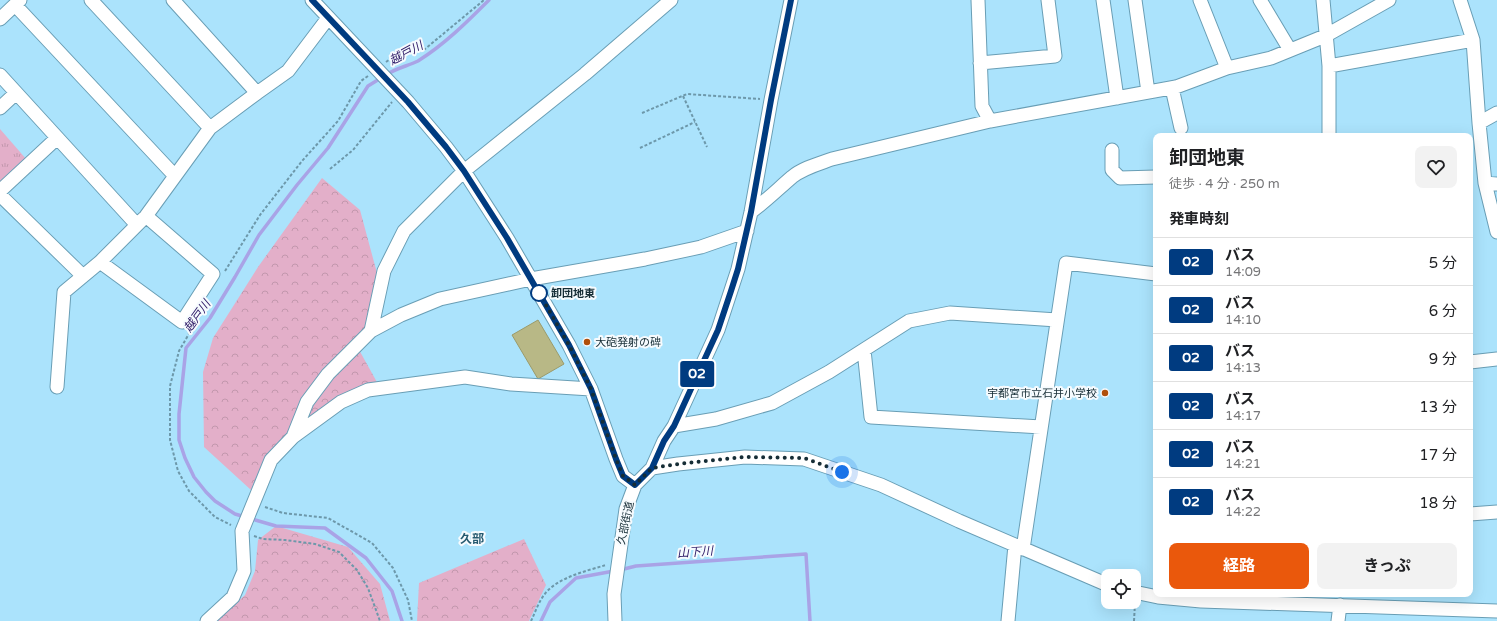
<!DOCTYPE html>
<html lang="ja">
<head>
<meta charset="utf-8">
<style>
	body { margin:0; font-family:"Varela Round","Noto Sans JP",sans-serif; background:#f2f2f2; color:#202124; height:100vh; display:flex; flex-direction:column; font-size:15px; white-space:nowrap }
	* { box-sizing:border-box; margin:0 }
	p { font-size:13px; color:#757577 }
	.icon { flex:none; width:22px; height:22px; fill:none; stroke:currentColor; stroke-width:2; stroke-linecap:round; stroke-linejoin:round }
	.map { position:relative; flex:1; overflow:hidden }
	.sheet { position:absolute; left:1153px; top:133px; width:320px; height:464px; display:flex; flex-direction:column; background:#fff; border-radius:8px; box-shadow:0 4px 16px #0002 }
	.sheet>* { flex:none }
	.badge { padding:0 8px; border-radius:3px; font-size:14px; line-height:26px }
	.controls { position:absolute; left:1101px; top:569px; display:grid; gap:8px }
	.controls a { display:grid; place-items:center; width:40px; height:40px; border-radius:8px; background:#fff; box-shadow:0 4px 16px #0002; font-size:20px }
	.you { position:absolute; width:20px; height:20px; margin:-10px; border:3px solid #fff; border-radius:50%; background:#1a73e8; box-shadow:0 0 0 6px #1a73e833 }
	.map>.badge { position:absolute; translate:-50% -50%; box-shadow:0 0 0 2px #fff }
	h2 { padding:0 16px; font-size:15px; line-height:36px }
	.round { display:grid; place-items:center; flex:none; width:42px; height:42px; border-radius:8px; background:#f2f2f2 }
	.overview { display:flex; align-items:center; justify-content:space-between; height:68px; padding:0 16px }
	h1 { font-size:19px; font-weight:700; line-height:30px }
	.action { display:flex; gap:8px; margin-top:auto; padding:8px 16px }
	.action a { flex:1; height:46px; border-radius:8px; background:#ea580c; color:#fff; font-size:16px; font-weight:700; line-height:46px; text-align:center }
	.action a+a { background:#f2f2f2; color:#202124 }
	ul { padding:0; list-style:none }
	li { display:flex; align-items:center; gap:12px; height:48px; padding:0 16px; border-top:1px solid #e0e0e0 }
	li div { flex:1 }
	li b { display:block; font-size:15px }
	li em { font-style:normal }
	li .badge { min-width:44px; font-weight:700; text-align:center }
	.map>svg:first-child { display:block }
	.grass { fill:url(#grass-tufts) }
	.forest { fill:url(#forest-crowns) }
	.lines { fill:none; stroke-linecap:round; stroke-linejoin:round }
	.stream { stroke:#a9a3e6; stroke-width:3.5 }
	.building { fill:#b8b886; stroke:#9b9b6b }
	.minor-casing { stroke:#699eb5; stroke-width:15 }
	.path { stroke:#6d98aa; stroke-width:2; stroke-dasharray:3 2; stroke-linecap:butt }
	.minor { stroke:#fff; stroke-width:13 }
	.line-casing { stroke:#fff; stroke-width:9 }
	.line { stroke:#003b80; stroke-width:6 }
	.walk { stroke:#162d36; stroke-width:4; stroke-dasharray:0 7.2 }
	.stop-dot { fill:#fff; stroke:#003b80; stroke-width:2 }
	.poi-dot { fill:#b04f0b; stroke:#f6fbfe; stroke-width:1.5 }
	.labels { text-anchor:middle; stroke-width:4; stroke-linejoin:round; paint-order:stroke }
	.stop-label { font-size:11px; font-weight:bold; fill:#162d36; stroke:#f6fbfe; text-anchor:start }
	.poi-label { font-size:11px; fill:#162d36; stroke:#f6fbfe; text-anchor:start }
	.street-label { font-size:11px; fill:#162d36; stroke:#f6fbfe }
	.water-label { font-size:12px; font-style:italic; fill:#2c1865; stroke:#f6fbfe }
	.neighbourhood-label { font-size:12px; font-weight:bold; fill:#255a70; stroke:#f6fbfe }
</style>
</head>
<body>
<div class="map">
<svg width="1497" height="621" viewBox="0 0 1497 621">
	<defs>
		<pattern id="grass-tufts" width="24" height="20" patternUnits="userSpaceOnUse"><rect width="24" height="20" fill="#e3afc9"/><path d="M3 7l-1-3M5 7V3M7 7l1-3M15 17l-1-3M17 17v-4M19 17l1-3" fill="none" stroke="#c297ad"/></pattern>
		<pattern id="forest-crowns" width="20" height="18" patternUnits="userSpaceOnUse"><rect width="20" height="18" fill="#e3afc9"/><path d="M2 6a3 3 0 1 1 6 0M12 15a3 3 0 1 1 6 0" fill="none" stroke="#c297ad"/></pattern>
	</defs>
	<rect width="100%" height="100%" fill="#abe3fc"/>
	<path class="grass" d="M0,129L27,160L0,185Z"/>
	<path class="forest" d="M322,178L360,210L381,288L358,348L378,384L265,459L251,490L204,447L203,372L213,338L258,267Z
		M276,526L348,547L380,584L390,621H217L245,595L255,571L258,540Z
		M524,539L546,585L529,621H417L419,583Z"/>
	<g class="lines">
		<path class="stream" d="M386,75C396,68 408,66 418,61C445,44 467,22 489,0
			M381,78L368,86L328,148L297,185L259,235L235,277L210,318L186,348L179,414V440L185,458L194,477L206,492L215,501L235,514L276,526L325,528L366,558L392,591L402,621
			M620,570L636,566L806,554L810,621
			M541,621L550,602L576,578L614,571"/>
	</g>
	<path class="building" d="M538,320L564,364L538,379L512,335Z"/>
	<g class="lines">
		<defs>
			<path id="minor" d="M91,0L210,128
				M173,0L257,93L288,71L328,18
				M312,0L408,102L446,147L464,171L507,238L569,345L591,389L616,459L623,476L635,485
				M978,0L982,106L990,121
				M1103,0L1117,98
				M1135,0L1148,92
				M1200,0L1227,68
				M1260,0L1290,50
				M1323,0L1329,66V136
				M1460,0L1473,40L1479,123L1485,183L1497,184
				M15,5L175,176
				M0,19L20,0
				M980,63L1055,56L1048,0
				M1329,66L1473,40
				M0,75L137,225
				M1172,88L1181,128
				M0,108L16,93
				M1479,123L1497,113
				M1112,150V170L1120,178L1156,177
				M1485,183L1497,232
				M0,191L57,138
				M0,195L83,276
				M751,212C766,201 778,189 792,177C803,168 818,164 832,159L990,121L1176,87L1227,68L1271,58L1325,36L1389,0
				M100,262L144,218
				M371,331L384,271L404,231L464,171L585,74L671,0
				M864,350L871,417L1041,427
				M1470,362L1497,359
				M57,387L64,292L100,262L182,322L213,274L146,216L210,128L257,93
				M674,426L716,419L772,403L829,372L909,321L950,313L1057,320
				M293,437L307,402L328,374L371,331L401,315L440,299L531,279L645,259L701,247L747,231
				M652,468L678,464L745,457L804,459L881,485L959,521L1108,585
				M1470,514L1497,512
				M1023,549L1066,263L1156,274
				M1134,592L1158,597L1201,601L1497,611
				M207,621L233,597L244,571L242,531L271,460L293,437L341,402L368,390L465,377L511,384L591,389
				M615,621L614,594L626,509L635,485L652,468L664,441L674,426L718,330L738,269L751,212L771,100L791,0
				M1008,621L1015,545
				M1338,621L1340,605"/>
		</defs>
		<use href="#minor" class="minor-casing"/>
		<path class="path" d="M386,62L394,56L425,49L484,0
			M683,96L707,147
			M642,113L687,94L760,99
			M640,148L695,122
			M330,169L353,150L392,102
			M225,271L260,215L302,161L338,121L361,81L368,76
			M190,332L179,351L170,386V440L178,471L189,491L215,517L231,525
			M265,507L283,513L328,518L372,543L393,568L408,600L412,621
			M254,536L263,539L285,540L315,544L339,552L357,570L368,588L380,621
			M531,621C535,613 538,603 544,595C556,578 586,571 606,565
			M1134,621L1135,603"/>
		<use href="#minor" class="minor"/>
	</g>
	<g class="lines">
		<defs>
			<path id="line" d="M312,0L408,102L446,147L464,171L507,238L569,345L591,389L616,459L623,476L635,485L652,468L664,441L674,426L718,330L731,291L738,269L751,212L771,100L791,0"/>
		</defs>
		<use href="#line" class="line-casing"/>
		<use href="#line" class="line"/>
		<path class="walk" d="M539,293L569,345L591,389L616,459L623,476L635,485L652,468L678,464L745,457L804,458L842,472"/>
	</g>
	<circle class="stop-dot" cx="539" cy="293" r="8"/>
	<g class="poi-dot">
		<circle cx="587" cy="342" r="4"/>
		<circle cx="1105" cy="393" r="4"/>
	</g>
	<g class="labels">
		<g class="stop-label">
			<text x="551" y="297">卸団地東</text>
		</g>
		<g class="poi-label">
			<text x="595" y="346">大砲発射の碑</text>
			<text x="1097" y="397" text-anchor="end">宇都宮市立石井小学校</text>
		</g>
		<g class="street-label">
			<text transform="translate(625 523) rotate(-78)" y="4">久部街道</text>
		</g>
		<g class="water-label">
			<text transform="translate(406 53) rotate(-28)" y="4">越戸川</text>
			<text transform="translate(197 316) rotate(-54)" y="4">越戸川</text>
			<text transform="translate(695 552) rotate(-4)" y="4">山下川</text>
		</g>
		<g class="neighbourhood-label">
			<text x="472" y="543">久部</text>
		</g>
	</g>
</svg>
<div class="controls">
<a><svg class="icon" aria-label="locate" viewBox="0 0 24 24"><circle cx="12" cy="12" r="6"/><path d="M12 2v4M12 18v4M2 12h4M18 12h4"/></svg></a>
</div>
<div class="you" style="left:842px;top:472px"></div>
<b class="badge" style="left:697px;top:374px;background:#003b80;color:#fff">02</b>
<section class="sheet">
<div class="overview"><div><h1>卸団地東</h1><p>徒歩 · 4 分 · 250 m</p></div><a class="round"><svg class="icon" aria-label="heart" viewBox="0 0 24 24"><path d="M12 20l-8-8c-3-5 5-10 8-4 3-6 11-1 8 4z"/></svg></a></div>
<h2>発車時刻</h2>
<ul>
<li><span class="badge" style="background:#003b80;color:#fff">02</span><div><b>バス</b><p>14:09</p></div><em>5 分</em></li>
<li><span class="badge" style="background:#003b80;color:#fff">02</span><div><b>バス</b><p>14:10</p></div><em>6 分</em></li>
<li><span class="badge" style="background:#003b80;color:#fff">02</span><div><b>バス</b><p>14:13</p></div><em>9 分</em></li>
<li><span class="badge" style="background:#003b80;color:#fff">02</span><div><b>バス</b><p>14:17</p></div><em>13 分</em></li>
<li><span class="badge" style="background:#003b80;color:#fff">02</span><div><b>バス</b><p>14:21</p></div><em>17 分</em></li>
<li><span class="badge" style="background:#003b80;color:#fff">02</span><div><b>バス</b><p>14:22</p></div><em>18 分</em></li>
</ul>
<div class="action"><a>経路</a><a>きっぷ</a></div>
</section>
</div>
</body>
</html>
